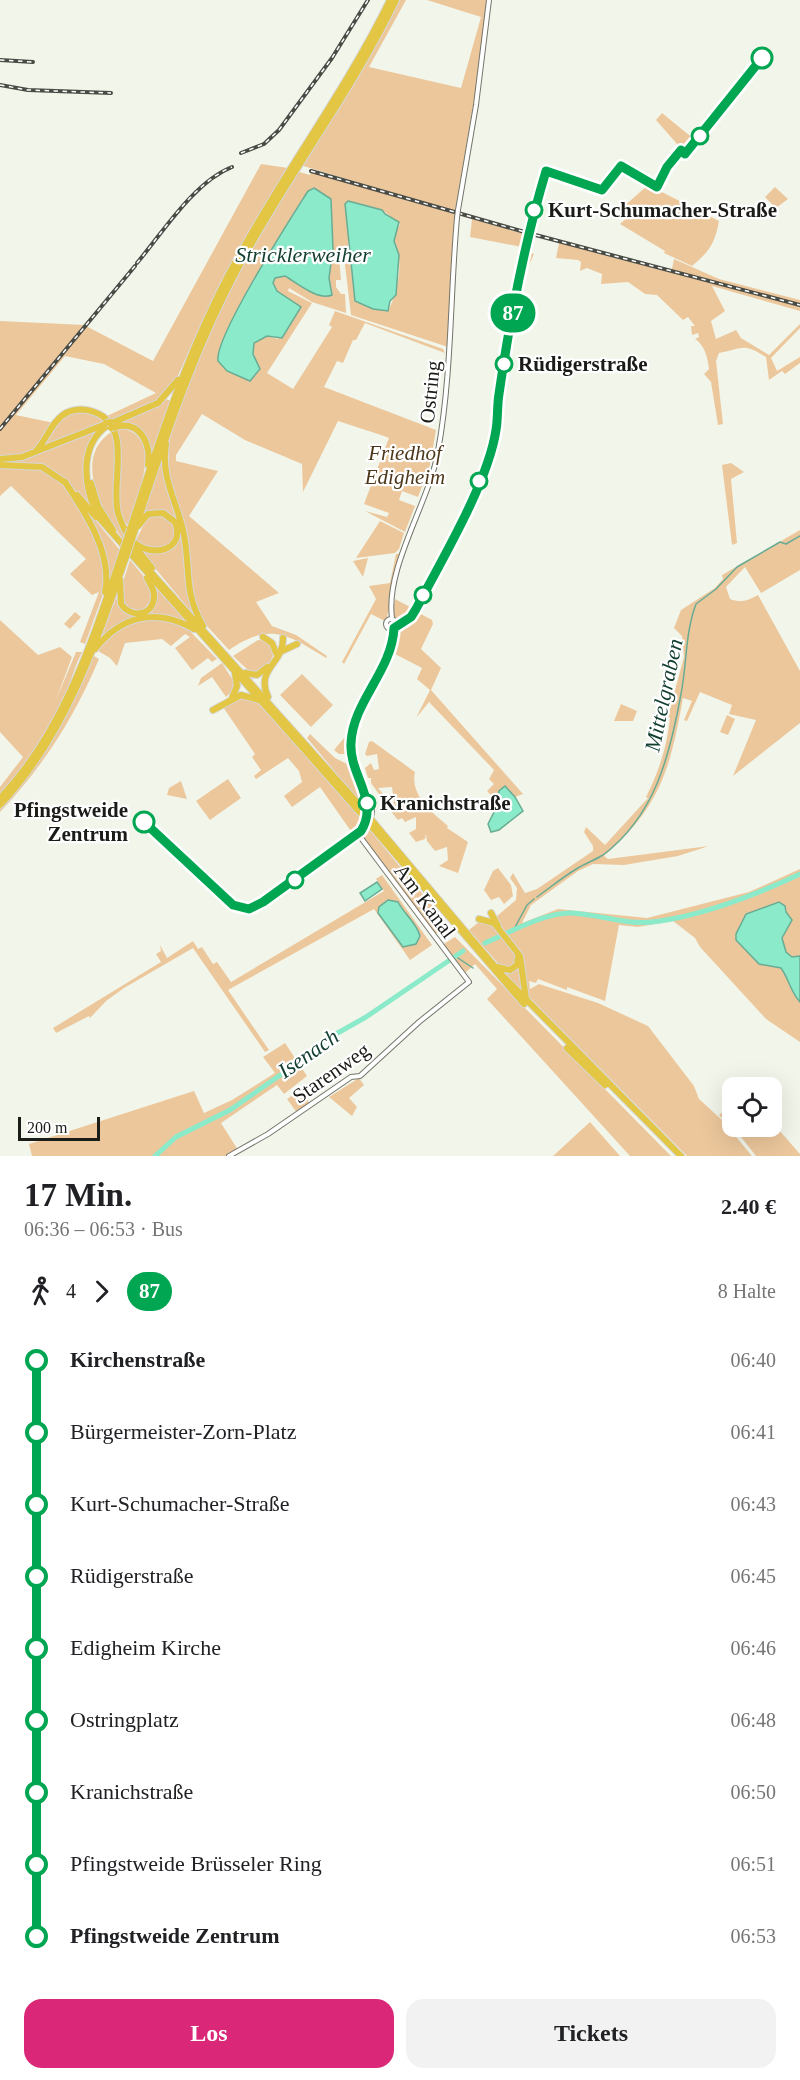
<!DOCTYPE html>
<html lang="de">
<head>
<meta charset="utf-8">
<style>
	body { margin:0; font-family:Georgia,serif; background:#f2f2f2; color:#202124; height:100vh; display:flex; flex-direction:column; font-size:22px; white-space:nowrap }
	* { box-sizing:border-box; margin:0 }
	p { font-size:20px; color:#757577 }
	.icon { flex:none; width:33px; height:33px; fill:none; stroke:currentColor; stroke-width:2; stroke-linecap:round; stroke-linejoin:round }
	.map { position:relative; height:1156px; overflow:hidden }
	.drawer { display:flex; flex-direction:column; background:#fff; flex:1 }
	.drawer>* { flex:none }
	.badge { padding:0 12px; border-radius:20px; font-size:21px; line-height:39px }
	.fabs { position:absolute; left:722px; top:1077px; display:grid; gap:12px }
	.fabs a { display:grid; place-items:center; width:60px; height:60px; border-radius:12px; background:#fff; box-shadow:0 6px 24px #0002; font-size:30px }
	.scale { position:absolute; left:18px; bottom:15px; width:82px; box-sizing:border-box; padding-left:6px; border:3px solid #1a1c18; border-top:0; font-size:16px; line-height:21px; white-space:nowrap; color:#1a1c18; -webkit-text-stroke:4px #fff; paint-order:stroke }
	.map>.badge { position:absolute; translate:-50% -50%; box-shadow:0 0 0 3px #fff }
	.legs { display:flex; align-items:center; gap:9px; height:66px; padding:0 24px; font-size:20px }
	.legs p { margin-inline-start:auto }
	.overview { display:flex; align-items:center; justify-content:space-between; height:102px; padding:0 24px }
	h1 { font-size:33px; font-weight:600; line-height:45px }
	.cta { display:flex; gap:12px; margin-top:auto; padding:12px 24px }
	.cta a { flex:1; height:69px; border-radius:18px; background:#db2777; color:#fff; font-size:24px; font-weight:600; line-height:69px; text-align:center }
	.cta a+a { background:#f2f2f2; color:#202124 }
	ul { padding:0 24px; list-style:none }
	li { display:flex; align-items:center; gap:21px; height:72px; font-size:22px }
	li i { display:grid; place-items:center; width:9px; height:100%; margin:0 8px; background:currentColor }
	li i::after { content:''; width:15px; height:15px; margin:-8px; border:4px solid; border-radius:50%; background:#fff }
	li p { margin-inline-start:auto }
	li:first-child i { background:linear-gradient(#0000 50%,currentColor 0) }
	li:last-child i { background:linear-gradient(currentColor 50%,#0000 0) }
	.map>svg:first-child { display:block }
	.green { fill:#ecc79c; fill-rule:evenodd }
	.water { fill:#8aeac9; stroke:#68ac94; stroke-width:1.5 }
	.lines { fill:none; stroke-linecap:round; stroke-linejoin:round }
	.stream { stroke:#68ac94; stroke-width:1.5 }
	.river { stroke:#8aeac9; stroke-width:5 }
	.secondary-casing { stroke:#72756b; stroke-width:6 }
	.highway-casing { stroke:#d6d6d5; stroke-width:8 }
	.secondary { stroke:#fff; stroke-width:4 }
	.highway { stroke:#e3c643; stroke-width:6 }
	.rail-casing { stroke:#494b45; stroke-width:4 }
	.rail { stroke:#fff; stroke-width:1.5; stroke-dasharray:4.5; stroke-linecap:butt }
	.secondary-bridge-casing { stroke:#72756b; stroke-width:6; stroke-linecap:butt }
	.highway-bridge-casing { stroke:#d6d6d5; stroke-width:8; stroke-linecap:butt }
	.secondary-bridge { stroke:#fff; stroke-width:4 }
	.highway-bridge { stroke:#e3c643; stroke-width:6 }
	.line-1-casing { stroke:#fff; stroke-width:14 }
	.line-1 { stroke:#00a651; stroke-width:9 }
	.stop-1-dot { fill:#fff; stroke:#00a651; stroke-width:3 }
	.labels { text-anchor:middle; stroke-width:4.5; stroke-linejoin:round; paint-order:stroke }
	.stop-label { font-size:21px; font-weight:bold; fill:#1a1c18; stroke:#fff; text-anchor:start }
	.street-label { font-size:21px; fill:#1a1c18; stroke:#fff }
	.park-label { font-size:21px; font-style:italic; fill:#4d371a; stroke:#fff }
	.water-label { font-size:22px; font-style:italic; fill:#144032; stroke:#fff }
</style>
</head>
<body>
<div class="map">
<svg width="800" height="1156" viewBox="0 0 800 1156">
	<rect width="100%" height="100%" fill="#f2f6ea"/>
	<path class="green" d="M398,0H406L369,67L461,88L481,17L427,0H487L481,58L455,212L300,165Z
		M662,113L695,140L684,152L656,120Z
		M261,164L288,168L200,326L176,380L157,402L103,427L85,462L91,506L87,510L120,550L110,579L105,577L102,597L85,644L80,642L99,592L92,595L70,574L86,559L11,486L0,496V430L86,326L153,361ZM65,356L104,364L156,393L107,416C88,410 69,409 54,423L16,415Z
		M296,171L310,175L311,172L455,214L448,347L351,315L344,257H339L341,280H336V287L341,294H345L346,313L312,302L289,288L288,291L312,303L267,373L293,389L332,327L329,325L335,311L443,349L445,353L365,323L356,340H353L343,363L337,361L324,387L436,430L430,465L418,497L402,491L399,500L415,506L405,532L365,511L387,517L389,513L364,504L389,438L384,436L338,421L303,492L302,464L245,440L202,414L176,455V461L218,471L189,516L279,593L256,602L272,626L296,635L327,656L326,658C287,634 270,622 229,650L205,624L195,604L188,560L169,485V441L193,369L240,267ZM308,191L333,249L329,278L332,292L318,295L285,276H277L273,283L277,291L278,339L267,336L257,339L252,348L256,360L219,350L241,302ZM348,201L382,210L390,216V221L393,218L400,224L395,233L392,231L390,240L392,241L394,235C393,244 398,249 399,257C401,275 395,298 388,311L373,309L355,301L348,244Z
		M648,185L719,221C715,243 710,251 692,266L664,253L665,251L620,224L629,216L622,208Z
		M775,187L788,199L776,208L765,197Z
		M472,219L525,234L522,247L470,237Z
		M559,243L800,306V311L712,286L725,311L711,321L716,339L736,330L741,338L769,355L800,324V328L771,358L777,371L800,357V363L785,374L782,371L769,380L766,357C742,342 743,349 719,353L716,361L723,424L718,425L711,382L704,374L709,369C708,358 704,344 695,339L699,337L698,333L692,335L691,326H695L688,317L683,320L657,295L645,294L628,282L601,284L602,274L587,268L580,271L581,262L578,260L556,258Z
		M526,251L534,254L525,274H522Z
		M674,259L719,279L800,300V304L655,266L672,269Z
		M0,321L85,325L0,428Z
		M166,399L171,401L151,454C150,434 137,423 119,423L149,411Z
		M120,428C166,436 137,495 128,525C109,510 126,453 116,429Z
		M113,431C123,469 104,491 125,535L123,539C102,513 71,456 113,431Z
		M163,455L166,487L183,542L185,582L194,615L139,549L136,540L148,516L144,513Z
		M731,463L744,472L731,479L737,543L732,545L722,465Z
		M380,521L404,533L399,549L395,553L356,558Z
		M800,530V570L761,593L745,567L726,587L730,599C740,603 748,601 758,595L800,671V723L733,776L756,720L729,714L732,705L700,692L687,721L684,720L692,701L683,698C670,769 661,806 604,856L608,859L709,846L678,856L624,865L593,864L578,871L531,905L522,923L558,909L647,918L749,892L800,869V956L792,957L786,952L782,938L736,940L759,964L781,968C789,979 790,991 800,1002V1042L766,1019L700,947L695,938L673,921L638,927L619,925L605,1001L567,987V990L538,979L536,983L529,981L530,989L539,984L598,1003L648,1026L694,1086L699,1099L722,1120L752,1156H687L528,996C524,984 527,973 524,962C520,945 500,935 496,917L516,900L517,888L510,878L513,873L525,893L537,889L593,851V846L584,832L586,827L605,845L647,799L650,800L646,797C659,771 667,747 670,718L668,716L684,657L682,636L674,628L681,610L715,588L723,579L722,575Z
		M406,535L387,617L385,621L371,614L344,664L342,662L376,599L369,586L390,583L396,554H399Z
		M368,558L363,577L353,561Z
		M130,560L146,579L153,598L142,611H133L124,606L121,588Z
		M155,587L185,620L184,622L173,616L147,614Z
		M116,598L125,613L138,616L124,621L100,640Z
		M395,599L412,608L409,615L397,619L392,616Z
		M75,612L81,617L70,629L64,624Z
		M417,612L432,620L433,624L421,649L441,668L431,690L523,794L515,797L507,789L499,791L497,802L487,791L494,784L489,779L494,770L429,702L416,718L430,690L417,679L422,668L395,654V629C399,622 411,620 417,612Z
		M159,619L187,628L217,659L212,662L208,658L192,670L175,648L190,637L185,634L171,646L162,639L125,643L117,666L110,658L98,651C113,628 133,622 159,619Z
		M0,620L38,655L60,647L72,657L56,700L76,652H82C75,666 71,681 65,696C48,732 26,764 0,794V787L23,757L0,732Z
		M258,640L268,641L274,649C273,663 264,672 250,672L233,656Z
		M94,656L99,659C75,716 43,767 0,812V808C43,764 69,711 94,656Z
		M222,663L234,682L233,690L226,697L212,677L198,686L201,678Z
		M302,674L333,705L311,727L280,695Z
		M251,696L260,704L353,809L363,822L353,834L320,787L292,807L284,796L302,782L299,771L288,758L256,779L254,776L261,770L252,757L255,754L223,707L233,700Z
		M621,704L637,711L633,721H614Z
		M727,715L735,719L728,735L720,732Z
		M310,734L335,758L349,765L364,800L361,803L307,738Z
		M345,737L347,754H339L334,750Z
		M372,741L415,772C410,795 431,812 448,826L447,828L468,842L458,873L439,866L448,860L447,847L435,851L427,841L426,834L425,839L416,842L409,833L416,829V817L405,822L402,818L398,820L383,802V798L387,797L391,804L394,802L392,787L378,788L384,795L381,797L371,783V778H368L365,768L371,763L374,770L379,769L377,754L367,756L365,754L369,742Z
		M228,779L241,798L210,820L196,801Z
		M181,781L187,799L167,795L169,788Z
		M368,828L449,926L434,935L363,840Z
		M498,868L511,885L513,896L504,904L499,897L491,900L484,890L493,871Z
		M382,875L432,945L410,960L374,909L228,990L269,1050L265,1052L193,948L124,988L106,1001L90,1018L89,1016L56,1033L53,1028L161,962L156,954L161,951L160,945L167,958L193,941L198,949L202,947L213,964L217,962L231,982L384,891L376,879Z
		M486,921L492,924L517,955L514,966L503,969L469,930L479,922Z
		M455,937L671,1156H630L487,999L497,989L475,964L465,973L442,945Z
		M520,959L524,993L503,971L510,972Z
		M285,1043L307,1076L284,1094L277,1085L221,1123L238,1150L225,1156H32L29,1144L194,1091L204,1113L232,1100L275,1073L263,1057Z
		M359,1078L364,1085L349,1098L357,1107L352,1116L329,1097Z
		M296,1093L298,1096L303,1093L310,1104L297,1113L287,1099Z
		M732,1104V1126L738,1127L734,1130L719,1115Z
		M771,1121L800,1154V1156H756L741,1137L748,1130L744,1127L771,1126Z
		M590,1122L620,1156H553Z"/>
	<path class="water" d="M314,188L331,199L333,249L329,278L332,295C318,301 297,283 285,276L275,278L273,283L277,291L301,307L282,338L267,336L254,343L253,354L260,369L250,381L227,371L218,361C214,337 291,218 308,191Z
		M348,201L382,210L385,214L399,222L394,241L399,255L396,295L390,301L388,311L373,309L355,301L345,204Z
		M505,786L515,797L523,811L499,830L491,832L488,824L497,806L499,791Z
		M377,882L382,889L365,901L360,893Z
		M388,900L398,902C404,914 417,923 420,936L416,944L403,947L378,913L379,907Z
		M779,902L785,906L786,912L792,920L782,938L786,952L792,957L800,956V1002C790,991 789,979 781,968L759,964L736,940V934L746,914Z"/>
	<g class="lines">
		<path class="stream" d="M537,897C551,887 564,876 578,868C586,863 595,860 603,855C655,816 670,755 681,694C687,664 685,633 696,604L716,589L737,567L780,542L786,544L800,536
			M513,931L527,905L534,899
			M455,956L473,968"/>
		<path class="river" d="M485,943C508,933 546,912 571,913C599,914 624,925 652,922C699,917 758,894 800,874
			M155,1156L176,1137L230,1110L289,1069L327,1039L366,1017L463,951"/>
		<defs>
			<path id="secondary" d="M458,210L476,105L489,0
				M392,618C385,567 430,501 438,451C452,374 450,295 457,218
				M386 624a5 5 0 1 1 10 0a5 5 0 1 1-10 0Z
				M379,675L391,649L394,628
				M363,787L368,813
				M359,836C389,808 358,789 352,760C346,732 362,694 380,673
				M229,1156L268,1134L351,1077L360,1076L419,1022L469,982L358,834L366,820"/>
			<path id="highway" d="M112,423L158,403L178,380
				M108,425C77,446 84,491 100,519L363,816
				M115,427C140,420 151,443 148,465
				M166,444C160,478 178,503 184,535C191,572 183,590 203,626
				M35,452C46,441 50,424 63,415C71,409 84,408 94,412C134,426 110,482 118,513C124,534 138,551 152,568
				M0,459L22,457L106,424
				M0,465L42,467L66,483
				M65,482C85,512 113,554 105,592
				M91,483L98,506L113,530
				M77,495L96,517
				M130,529C160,437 190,344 237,259C285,171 346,90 390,0
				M134,533C165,439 195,346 243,259C291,171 353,90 396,0
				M135,543C153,558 186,550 175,522L163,513L148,514L138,526
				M130,549L364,810
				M120,580L121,604C130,618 153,617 154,597C155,590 150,584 147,578
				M263,637L272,643L276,653
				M95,649C121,616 156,607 194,629
				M282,651L297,644
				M245,673L257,675L267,667
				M268,697C255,668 284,664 283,638
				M232,698L237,686L235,674
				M213,710L241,695L259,700
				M0,798C64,732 93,638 122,553
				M0,805C65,737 96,644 126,557
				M374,823L502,975L681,1156
				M372,827L524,1004
				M491,913L498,926
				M479,919L494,923L520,956L526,999
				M497,967L510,970L517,965L518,956
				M567,1048L605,1085"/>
		</defs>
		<use href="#secondary" class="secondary-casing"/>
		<use href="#highway" class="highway-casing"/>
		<use href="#secondary" class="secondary"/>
		<use href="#highway" class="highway"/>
		<defs>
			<path id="rail" d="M0,60L33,62
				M0,85L28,90L111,93
				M241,153L264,144L279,130L332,58L368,0
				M311,171L528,233L800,305
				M137,263C163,232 194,182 232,167
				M0,429L135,266"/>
		</defs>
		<use href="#rail" class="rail-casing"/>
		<use href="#rail" class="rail"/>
		<defs>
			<path id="secondary-bridge" d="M457,218L458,210"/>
			<path id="highway-bridge" d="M106,423L111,422
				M111,428L115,427
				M122,553L130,529
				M126,557L134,533
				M364,810L374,823
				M363,816L372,827"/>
		</defs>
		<use href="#secondary-bridge" class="secondary-bridge-casing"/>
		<use href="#highway-bridge" class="highway-bridge-casing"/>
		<use href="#secondary-bridge" class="secondary-bridge"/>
		<use href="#highway-bridge" class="highway-bridge"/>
	</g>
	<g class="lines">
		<defs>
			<path id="line-1" d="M144,822L233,905L249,909L263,902L361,831C380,800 349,775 351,743C353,701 392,671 394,628L411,617L416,609C441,561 488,483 496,430C498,419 497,406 499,394C510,318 524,244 546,171L602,190L621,166L657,187L667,167L681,150L685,154L762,58"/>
		</defs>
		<use href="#line-1" class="line-1-casing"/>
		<use href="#line-1" class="line-1"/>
	</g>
	<g class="stop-1-dot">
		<circle cx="762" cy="58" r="10"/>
		<circle cx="700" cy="136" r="8"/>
		<circle cx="534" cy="210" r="8"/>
		<circle cx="504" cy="364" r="8"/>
		<circle cx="479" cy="481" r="8"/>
		<circle cx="423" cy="595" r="8"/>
		<circle cx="367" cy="803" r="8"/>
		<circle cx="144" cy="822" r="10"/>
		<circle cx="295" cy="880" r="8"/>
	</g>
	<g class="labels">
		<g class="stop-label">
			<text x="548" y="217">Kurt-Schumacher-Straße</text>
			<text x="518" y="371">Rüdigerstraße</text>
			<text x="380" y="810">Kranichstraße</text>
			<text x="128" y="817" text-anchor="end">Pfingstweide<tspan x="128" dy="24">Zentrum</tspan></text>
		</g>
		<g class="street-label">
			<text transform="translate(430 392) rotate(-84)" y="7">Ostring</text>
			<text transform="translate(425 901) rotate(53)" y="7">Am Kanal</text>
			<text transform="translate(331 1073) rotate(-35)" y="7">Starenweg</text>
		</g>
		<g class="park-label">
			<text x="405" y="460">Friedhof<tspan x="405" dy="24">Edigheim</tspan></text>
		</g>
		<g class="water-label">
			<text x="303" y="262">Stricklerweiher</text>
			<text transform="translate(663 695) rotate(-78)" y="8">Mittelgraben</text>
			<text transform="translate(308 1053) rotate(-35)" y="8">Isenach</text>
		</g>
	</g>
</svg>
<div class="fabs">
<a><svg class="icon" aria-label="locate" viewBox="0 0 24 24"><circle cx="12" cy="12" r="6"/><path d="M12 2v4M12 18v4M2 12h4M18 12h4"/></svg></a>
</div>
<div class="scale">200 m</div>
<b class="badge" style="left:513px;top:313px;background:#00a651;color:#fff">87</b>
</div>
<section class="drawer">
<div class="overview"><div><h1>17 Min.</h1><p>06:36 – 06:53 · Bus</p></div><b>2.40 €</b></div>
<div class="legs"><svg class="icon" aria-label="walk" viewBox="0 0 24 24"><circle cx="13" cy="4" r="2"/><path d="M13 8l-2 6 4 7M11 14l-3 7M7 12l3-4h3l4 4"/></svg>4<svg class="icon" aria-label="forward" viewBox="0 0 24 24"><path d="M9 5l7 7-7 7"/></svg><b class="badge" style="background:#00a651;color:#fff">87</b><p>8 Halte</p></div>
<ul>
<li><i style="color:#00a651"></i><b>Kirchenstraße</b><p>06:40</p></li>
<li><i style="color:#00a651"></i><span>Bürgermeister-Zorn-Platz</span><p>06:41</p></li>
<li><i style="color:#00a651"></i><span>Kurt-Schumacher-Straße</span><p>06:43</p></li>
<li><i style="color:#00a651"></i><span>Rüdigerstraße</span><p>06:45</p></li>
<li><i style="color:#00a651"></i><span>Edigheim Kirche</span><p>06:46</p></li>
<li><i style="color:#00a651"></i><span>Ostringplatz</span><p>06:48</p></li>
<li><i style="color:#00a651"></i><span>Kranichstraße</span><p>06:50</p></li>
<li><i style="color:#00a651"></i><span>Pfingstweide Brüsseler Ring</span><p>06:51</p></li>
<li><i style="color:#00a651"></i><b>Pfingstweide Zentrum</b><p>06:53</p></li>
</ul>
<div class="cta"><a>Los</a><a>Tickets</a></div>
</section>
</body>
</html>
